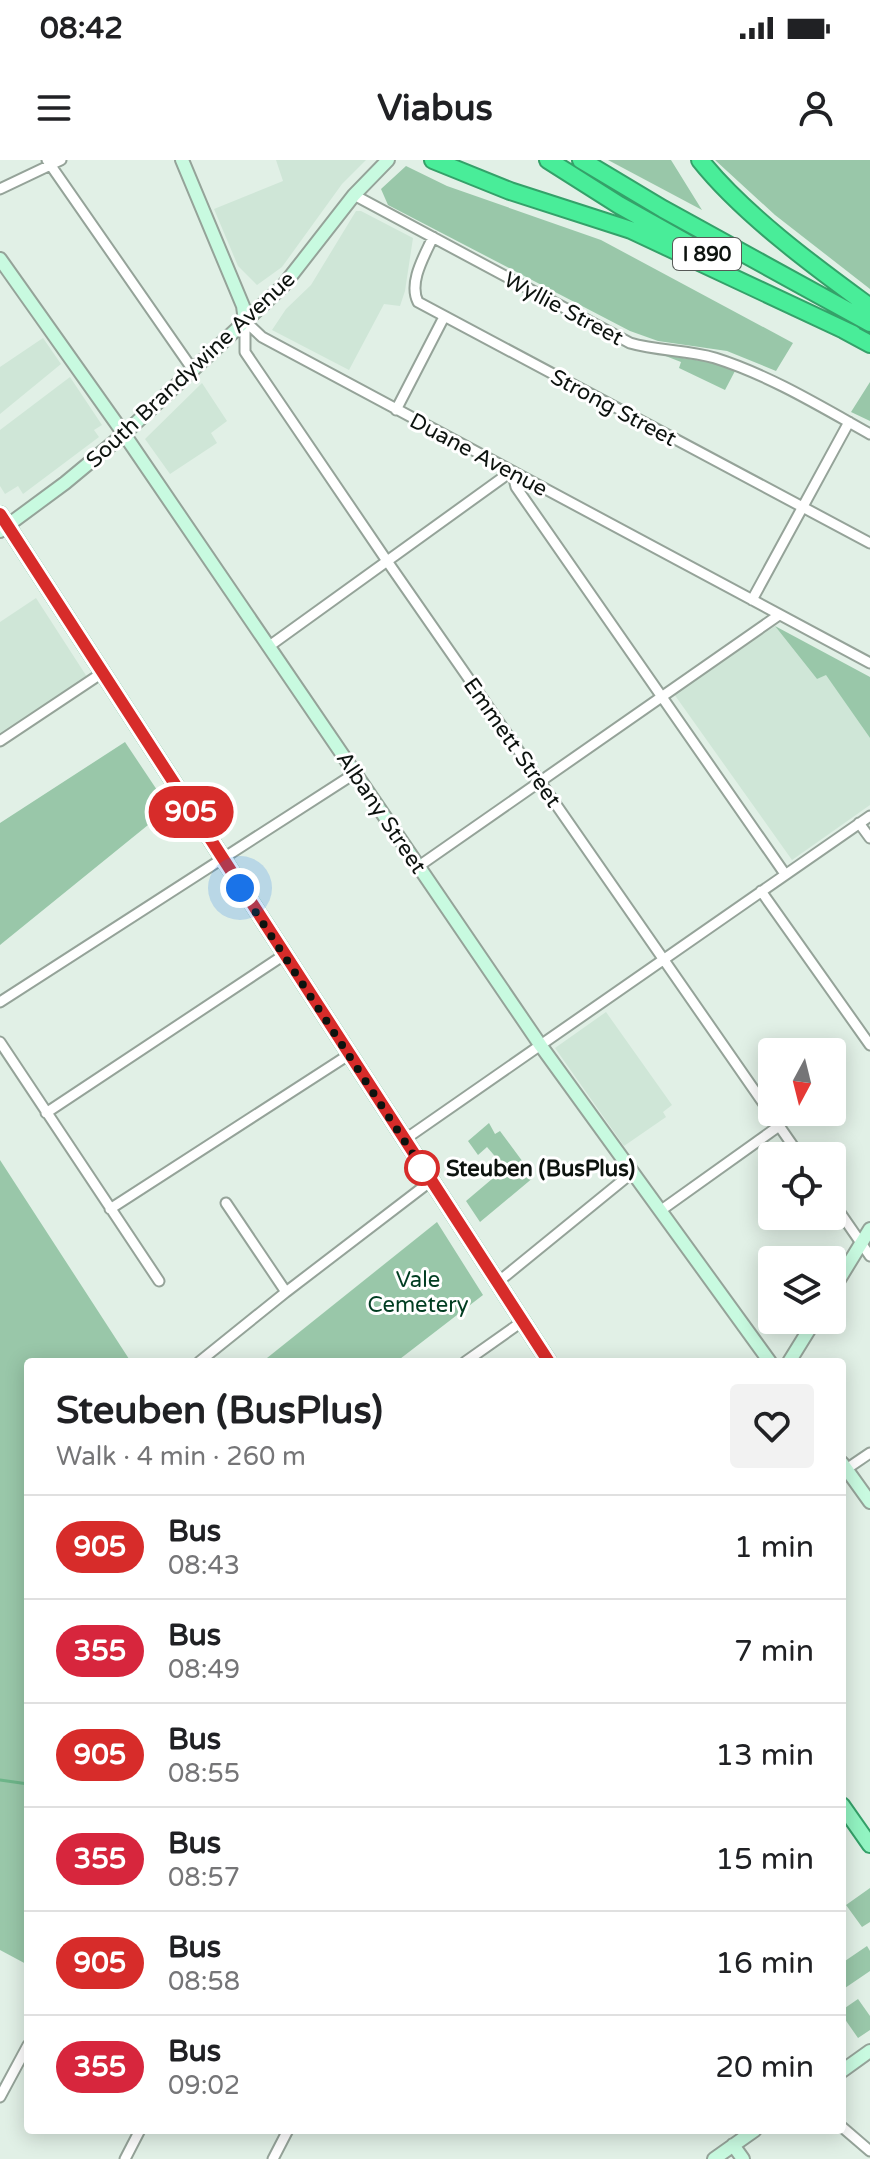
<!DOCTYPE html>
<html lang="en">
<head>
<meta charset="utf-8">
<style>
	body { margin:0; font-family:"Varela Round",sans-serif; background:#f2f2f2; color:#202124; height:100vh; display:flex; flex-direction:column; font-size:30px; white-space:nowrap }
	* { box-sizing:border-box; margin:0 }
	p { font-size:26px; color:#757577 }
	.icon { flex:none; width:44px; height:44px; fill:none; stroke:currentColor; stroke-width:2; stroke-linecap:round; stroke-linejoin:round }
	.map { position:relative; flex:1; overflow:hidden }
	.sheet { position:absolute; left:24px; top:1198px; width:822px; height:776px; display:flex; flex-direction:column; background:#fff; border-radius:8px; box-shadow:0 4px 20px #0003 }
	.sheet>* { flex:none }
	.badge { padding:0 16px; border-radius:26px; font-size:28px; line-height:52px }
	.needle { width:52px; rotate:187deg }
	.fabs { position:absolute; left:758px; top:878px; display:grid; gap:16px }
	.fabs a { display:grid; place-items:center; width:88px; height:88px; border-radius:8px; background:#fff; box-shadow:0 4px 20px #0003; font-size:40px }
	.you { position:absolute; width:40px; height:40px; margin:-20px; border:6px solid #fff; border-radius:50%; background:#1a73e8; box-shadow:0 0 0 12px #1a73e833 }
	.map>.badge { position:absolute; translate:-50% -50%; box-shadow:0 0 0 4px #fff }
	.round { display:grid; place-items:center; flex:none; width:84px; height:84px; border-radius:8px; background:#f2f2f2 }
	.headline { display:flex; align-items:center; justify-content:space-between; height:136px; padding:0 32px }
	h1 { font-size:38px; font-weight:700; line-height:60px }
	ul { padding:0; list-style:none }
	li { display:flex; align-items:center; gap:24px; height:104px; padding:0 32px; border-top:2px solid #e0e0e0 }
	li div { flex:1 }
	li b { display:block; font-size:30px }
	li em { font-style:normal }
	li .badge { min-width:88px; font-weight:700; text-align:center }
	.status { display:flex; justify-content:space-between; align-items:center; height:56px; padding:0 40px; background:#fff; direction:ltr }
	.status svg { height:22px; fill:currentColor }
	header { display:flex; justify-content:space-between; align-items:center; height:104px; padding:0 32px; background:#fff; font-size:36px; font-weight:700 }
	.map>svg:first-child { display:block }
	.built { fill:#cfe6d7 }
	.green { fill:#99c7a9 }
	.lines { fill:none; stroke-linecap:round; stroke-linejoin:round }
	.stream { stroke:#6db589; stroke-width:3 }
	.street-casing { stroke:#95a399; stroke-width:13 }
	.secondary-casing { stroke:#95a399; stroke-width:16 }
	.primary-casing { stroke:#34a169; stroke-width:18 }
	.highway-casing { stroke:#34a169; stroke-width:20 }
	.street { stroke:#fff; stroke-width:9 }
	.secondary { stroke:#c8fae0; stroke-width:12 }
	.primary { stroke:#92f4c2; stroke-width:14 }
	.highway { stroke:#49ed99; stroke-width:16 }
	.line-casing { stroke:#fff; stroke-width:18 }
	.line { stroke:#d72c2a; stroke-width:12 }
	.walk { stroke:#0d130f; stroke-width:8; stroke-dasharray:0 14.4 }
	.stop-dot { fill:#fff; stroke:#d72c2a; stroke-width:4 }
	.labels { text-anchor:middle; stroke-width:6; stroke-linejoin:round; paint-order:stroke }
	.shield { fill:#fff; stroke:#565a57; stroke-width:2 }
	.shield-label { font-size:20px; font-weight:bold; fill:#0d130f }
	.street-label { font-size:22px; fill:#0d130f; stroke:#fff }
	.stop-label { font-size:22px; font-weight:bold; fill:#0d130f; stroke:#fff; text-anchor:start }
	.park-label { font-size:22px; fill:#003d21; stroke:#fff }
</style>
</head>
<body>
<div class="status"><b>08:42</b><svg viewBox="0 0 49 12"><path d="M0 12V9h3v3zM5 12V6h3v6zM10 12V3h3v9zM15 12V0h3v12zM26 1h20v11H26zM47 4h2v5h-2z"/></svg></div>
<header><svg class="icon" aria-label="menu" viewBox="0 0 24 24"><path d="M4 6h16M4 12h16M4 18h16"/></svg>Viabus<svg class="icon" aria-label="person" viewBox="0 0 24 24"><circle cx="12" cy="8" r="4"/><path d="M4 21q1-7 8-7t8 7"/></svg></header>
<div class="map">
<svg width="870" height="1999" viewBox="0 0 870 1999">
	<rect width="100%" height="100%" fill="#e1f0e6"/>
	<path class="built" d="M276,0H366L342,24L282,107L257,125L238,106L214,49L283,21Z
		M356,51H361L413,78L405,131L400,146L384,144L349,210L272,170L286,149L311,125Z
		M43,178L61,204L0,254V207Z
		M70,217L102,265L94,270L99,277L23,334L18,326L5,334L0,326V270Z
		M202,223L227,261L211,273L217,283L170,314L145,279Z
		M36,438L89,520L0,577V462Z
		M775,466L817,519L826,514L870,578V645L792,700L674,534Z
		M606,852L672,945L663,952L666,957L624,986L555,888Z"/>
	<path class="green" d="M608,0H671L702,50Z
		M715,0H870V129L775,55Z
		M406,6L447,26L601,80L793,183L776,211L727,191L658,181L630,171L388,45L381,29Z
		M663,195L715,203L735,211L725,230L679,208L681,202Z
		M870,222V261L851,252Z
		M775,466L870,517V578L826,515L817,519Z
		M125,582L169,648L0,785V663Z
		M489,963L495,974L500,971L534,1017L480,1062L466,1041L505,1008L487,987L478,995L468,981Z
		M0,1000L131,1202H28V1805L0,1790Z
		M437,1062L483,1135L396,1202H262Z
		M870,1728V1762L862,1767L846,1745Z
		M867,1786L870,1791V1811L845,1828L842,1825V1803Z
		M858,1839L870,1856V1870L858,1878L842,1855V1850Z"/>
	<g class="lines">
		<path class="stream" d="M0,1620L28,1624"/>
		<defs>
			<path id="street" d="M47,0L193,210
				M0,29L61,0
				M354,35L630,183C657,191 687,190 715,198C769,215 820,246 870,274
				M433,77C425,95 408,122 418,142L870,383
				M245,161V192L387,401L800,996
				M245,161L262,177L870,503
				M396,250L444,157
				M752,440L849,262
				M268,487L512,311L516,327L785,714
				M0,581L102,513
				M859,663L870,678
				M419,706L779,455
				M761,731L870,885
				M0,842L357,612
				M0,882L159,1121
				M46,953L284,795
				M404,980L870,656
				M832,1041L870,1096
				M226,1043L286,1132
				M110,1049L350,894
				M660,1051L779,966
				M498,1122L633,1012
				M199,1202L286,1132L431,1021
				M465,1202L523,1161
				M842,1312L870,1293
				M0,1937L28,1885
				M842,1967L870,1991
				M125,1999L140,1970
				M273,1999L288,1970"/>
			<path id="secondary" d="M182,0L243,146L245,161
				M0,99L124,274L541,886L770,1202
				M0,371L65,323L124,274L283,126L354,35L388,0
				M832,1131L870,1069
				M789,1202L815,1160
				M842,1303L870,1342
				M842,1911L870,1891
				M733,1985L743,1999
				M714,1999L755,1970"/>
			<path id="primary" d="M0,354L549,1202
				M842,1645L870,1685"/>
			<path id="highway" d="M433,0L510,31L631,70L853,174
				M548,0L619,45L694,87
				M581,0L663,49L870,163
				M700,0C742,53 815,107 870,147
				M844,170L870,184"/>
		</defs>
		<use href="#street" class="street-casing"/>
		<use href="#secondary" class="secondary-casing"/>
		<use href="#primary" class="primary-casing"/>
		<use href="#highway" class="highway-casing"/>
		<use href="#street" class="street"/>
		<use href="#secondary" class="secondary"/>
		<use href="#primary" class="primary"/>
		<use href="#highway" class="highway"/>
	</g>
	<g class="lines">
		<defs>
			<path id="line" d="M0,354L549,1202"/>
		</defs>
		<use href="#line" class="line-casing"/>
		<use href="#line" class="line"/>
		<path class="walk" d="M240,728L422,1008"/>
	</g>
	<circle class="stop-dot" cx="422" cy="1008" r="16"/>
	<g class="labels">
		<rect class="shield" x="673" y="78" width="68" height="32" rx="6"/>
		<g class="shield-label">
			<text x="707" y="101">I 890</text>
		</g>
		<g class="street-label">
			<text transform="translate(564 148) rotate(28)" y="8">Wyllie Street</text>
			<text transform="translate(190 209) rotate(-43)" y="8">South Brandywine Avenue</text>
			<text transform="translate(614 247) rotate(28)" y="8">Strong Street</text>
			<text transform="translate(479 294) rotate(28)" y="8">Duane Avenue</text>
			<text transform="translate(513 582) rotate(55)" y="8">Emmett Street</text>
			<text transform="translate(382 652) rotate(56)" y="8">Albany Street</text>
		</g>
		<g class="stop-label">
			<text x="446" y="1016">Steuben (BusPlus)</text>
		</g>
		<g class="park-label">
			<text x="418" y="1127">Vale<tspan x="418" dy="25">Cemetery</tspan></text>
		</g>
	</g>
</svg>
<div class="fabs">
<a><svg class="needle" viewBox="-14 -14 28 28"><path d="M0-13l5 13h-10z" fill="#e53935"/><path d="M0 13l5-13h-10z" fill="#757577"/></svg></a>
<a><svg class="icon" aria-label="locate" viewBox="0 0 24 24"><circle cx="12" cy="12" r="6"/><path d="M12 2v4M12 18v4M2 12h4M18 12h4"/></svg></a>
<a><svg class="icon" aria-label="layers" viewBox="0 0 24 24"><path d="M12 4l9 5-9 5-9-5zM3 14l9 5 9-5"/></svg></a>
</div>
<div class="you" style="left:240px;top:728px"></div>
<b class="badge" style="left:191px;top:652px;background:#d72c2a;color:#fff">905</b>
<section class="sheet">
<div class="headline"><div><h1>Steuben (BusPlus)</h1><p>Walk · 4 min · 260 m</p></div><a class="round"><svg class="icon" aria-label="heart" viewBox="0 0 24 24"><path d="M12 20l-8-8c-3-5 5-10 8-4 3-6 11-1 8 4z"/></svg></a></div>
<ul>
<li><span class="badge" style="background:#d72c2a;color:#fff">905</span><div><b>Bus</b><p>08:43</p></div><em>1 min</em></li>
<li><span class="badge" style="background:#d7263d;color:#fff">355</span><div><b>Bus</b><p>08:49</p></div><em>7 min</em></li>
<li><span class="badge" style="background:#d72c2a;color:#fff">905</span><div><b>Bus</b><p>08:55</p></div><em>13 min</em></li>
<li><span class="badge" style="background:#d7263d;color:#fff">355</span><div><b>Bus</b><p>08:57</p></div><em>15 min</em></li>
<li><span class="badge" style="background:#d72c2a;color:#fff">905</span><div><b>Bus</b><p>08:58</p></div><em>16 min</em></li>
<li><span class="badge" style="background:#d7263d;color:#fff">355</span><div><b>Bus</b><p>09:02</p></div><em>20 min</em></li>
</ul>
</section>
</div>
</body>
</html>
